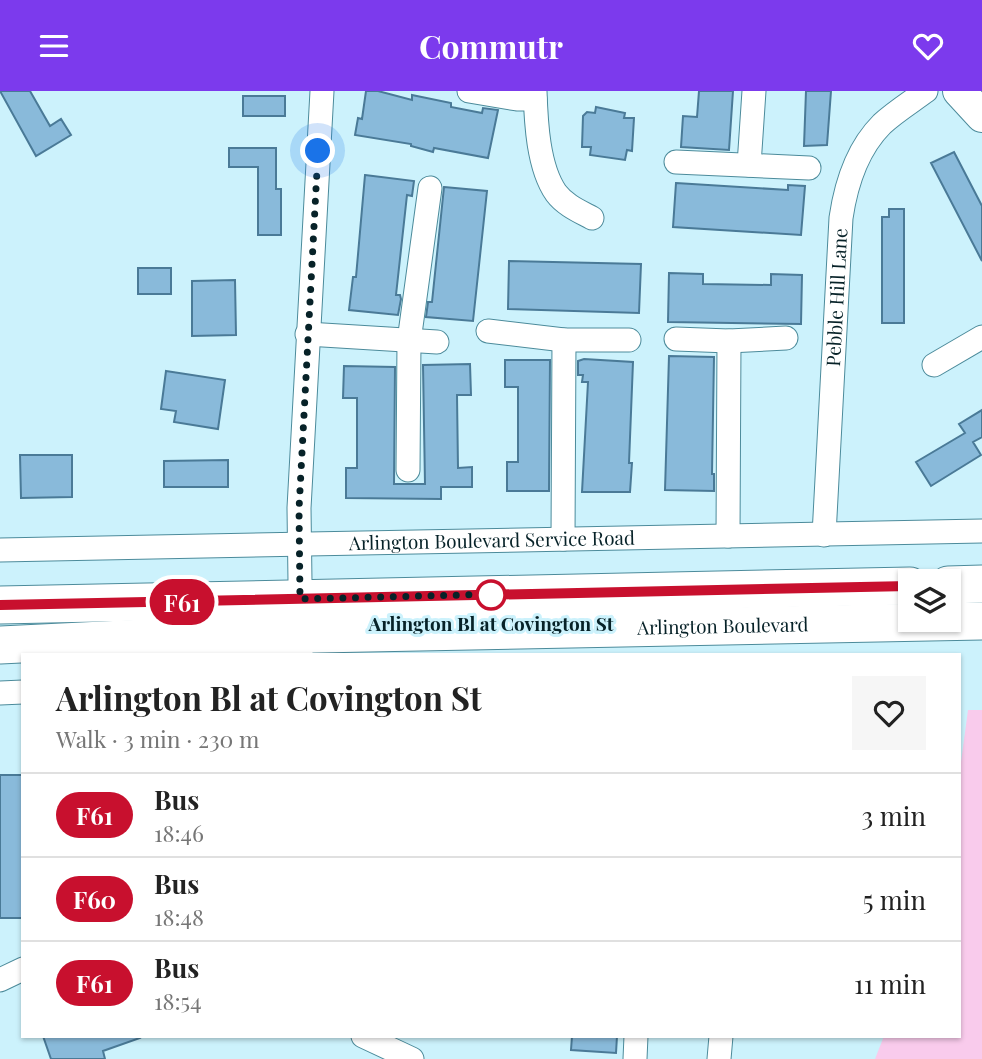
<!DOCTYPE html>
<html lang="en">
<head>
<meta charset="utf-8">
<style>
	body { margin:0; font-family:"Playfair Display",serif; background:#f6f6f6; color:#222; height:100vh; display:flex; flex-direction:column; font-size:26px; white-space:nowrap }
	* { box-sizing:border-box; margin:0 }
	p { font-size:23px; color:#767676 }
	.icon { flex:none; width:38px; height:38px; fill:none; stroke:currentColor; stroke-width:2; stroke-linecap:round; stroke-linejoin:round }
	.map { position:relative; flex:1; overflow:hidden }
	.side { position:absolute; left:21px; top:562px; width:940px; height:385px; display:flex; flex-direction:column; background:#fff; border-radius:0px; box-shadow:0 2px 5px #0004 }
	.side>* { flex:none }
	.badge { padding:0 14px; border-radius:23px; font-size:24px; line-height:46px }
	.controls { position:absolute; left:898px; top:478px; display:grid; gap:14px }
	.controls a { display:grid; place-items:center; width:63px; height:63px; border-radius:0px; background:#fff; box-shadow:0 2px 5px #0004; font-size:35px }
	.you { position:absolute; width:35px; height:35px; margin:-18px; border:5px solid #fff; border-radius:50%; background:#1a73e8; box-shadow:0 0 0 10px #1a73e833 }
	.map>.badge { position:absolute; translate:-50% -50%; box-shadow:0 0 0 4px #fff }
	.round { display:grid; place-items:center; flex:none; width:74px; height:74px; border-radius:0px; background:#f6f6f6 }
	.headline { display:flex; align-items:center; justify-content:space-between; height:119px; padding:0 35px }
	h1 { font-size:33px; font-weight:700; line-height:52px }
	ul { padding:0; list-style:none }
	li { display:flex; align-items:center; gap:21px; height:84px; padding:0 35px; border-top:2px solid #e0e0e0 }
	li div { flex:1 }
	li b { display:block; font-size:26px }
	li em { font-style:normal }
	li .badge { min-width:77px; font-weight:700; text-align:center }
	header { display:flex; justify-content:space-between; align-items:center; height:91px; padding:0 35px; background:#7c3aed; color:#fff; font-size:32px; font-weight:700 }
	.map>svg:first-child { display:block }
	.green { fill:#f9cbec }
	.building { fill:#89bada; stroke:#4a7a97; stroke-width:2 }
	.lines { fill:none; stroke-linecap:round; stroke-linejoin:round }
	.street-casing { stroke:#4c8b9b; stroke-width:25 }
	.secondary-casing { stroke:#4c8b9b; stroke-width:34 }
	.primary-casing { stroke:#4c8b9b; stroke-width:39 }
	.street { stroke:#fff; stroke-width:23 }
	.secondary { stroke:#fff; stroke-width:32 }
	.primary { stroke:#fff; stroke-width:37 }
	.line-casing { stroke:#fff; stroke-width:16 }
	.line { stroke:#c8102e; stroke-width:10 }
	.walk { stroke:#072228; stroke-width:7; stroke-dasharray:0 12.6 }
	.stop-dot { fill:#fff; stroke:#c8102e; stroke-width:3.5 }
	.labels { text-anchor:middle; stroke-width:6; stroke-linejoin:round; paint-order:stroke }
	.street-label { font-size:19px; fill:#072228; stroke:#ccf2fc }
	.stop-label { font-size:19px; font-weight:bold; fill:#072228; stroke:#ccf2fc }
</style>
</head>
<body>
<header><svg class="icon" aria-label="menu" viewBox="0 0 24 24"><path d="M4 6h16M4 12h16M4 18h16"/></svg>Commutr<svg class="icon" aria-label="heart" viewBox="0 0 24 24"><path d="M12 20l-8-8c-3-5 5-10 8-4 3-6 11-1 8 4z"/></svg></header>
<div class="map">
<svg width="982" height="968" viewBox="0 0 982 968">
	<rect width="100%" height="100%" fill="#ccf2fc"/>
	<path class="green" d="M968,619H982V968H875L884,945H959V686Z"/>
	<path class="building" d="M0,0H30L50,35L61,28L71,44L36,65Z
		M366,0H378L412,9V4L451,12V16L482,22L483,17L498,19L488,67L434,57L433,61L411,55V53L355,44L358,27L362,28Z
		M699,0H733L729,59L681,56L683,25L697,26Z
		M806,0H831L827,54L804,55Z
		M243,5H285V25H243Z
		M596,16L625,22L624,27H634L632,60L627,59L625,69L590,64L591,56H582L583,25L587,21L595,22Z
		M229,57H276V98H281V144H258V76H229Z
		M954,61L982,115V170L931,72Z
		M365,84L414,90L412,105L407,104L396,204H400L401,208L398,224L349,219L353,186H356Z
		M676,92L788,99V94L805,95L801,144L673,136Z
		M444,96L487,100L473,230L426,226L428,211H432Z
		M889,118H904V232H882V126H889Z
		M509,170L641,173L639,222L508,218Z
		M138,177H171V203H138Z
		M669,182L703,183V193L771,194V183L802,184L801,233L668,231Z
		M235,189L236,244L192,245V190Z
		M669,265L714,266L712,383H714V400L665,399Z
		M584,268L633,271L629,372H632L630,401H582L588,291H582L583,284H578V270Z
		M505,269H550L549,400H507V371H518V296H505Z
		M470,273L471,304H457L458,377L472,376V396H441V408L346,407V377H357V307H343L344,275L395,276L394,393H425L423,274Z
		M166,280L225,289L218,338L174,331L176,320L161,318Z
		M982,319V346L973,351L981,364L931,395L916,371L965,342L959,333Z
		M20,364H72V406L21,407Z
		M228,369V396H164V370Z
		M0,684H23V827H0Z
		M43,945H139L140,947L103,960L105,968H51Z
		M572,945H617L616,962L571,959Z"/>
	<g class="lines">
		<defs>
			<g id="street">
				<path d="M469,0L517,8H535"/>
				<path d="M535,0C536,31 538,76 556,102C565,114 579,120 592,127"/>
				<path d="M676,71L809,77"/>
				<path d="M749,74L754,0"/>
				<path d="M488,240L564,249H629"/>
				<path d="M307,243L437,251"/>
				<path d="M676,248L729,250L786,247"/>
				<path d="M934,274L982,246"/>
				<path d="M408,379L409,250L430,97"/>
				<path id="s1" d="M824,444L841,127C846,93 857,58 882,33C895,21 911,11 926,0"/>
				<path d="M728,445L729,250"/>
				<path d="M563,448L564,249"/>
				<path id="s2" d="M0,459L982,440"/>
				<path d="M301,564L299,417L322,0"/>
				<path d="M0,602L23,601"/>
				<path d="M0,889L23,878"/>
				<path d="M363,945L412,968"/>
				<path d="M635,968L636,945"/>
				<path d="M719,968L721,945"/>
			</g>
			<path id="secondary" d="M959,0L982,25"/>
			<g id="primary">
				<path d="M948,494L982,493"/>
				<path d="M0,514L910,495"/>
				<path id="s3" d="M0,554L165,546L982,530"/>
			</g>
		</defs>
		<use href="#street" class="street-casing"/>
		<use href="#secondary" class="secondary-casing"/>
		<use href="#primary" class="primary-casing"/>
		<use href="#street" class="street"/>
		<use href="#secondary" class="secondary"/>
		<use href="#primary" class="primary"/>
	</g>
	<g class="lines">
		<defs>
			<path id="line" d="M0,514L910,495"/>
		</defs>
		<use href="#line" class="line-casing"/>
		<use href="#line" class="line"/>
		<path class="walk" d="M318,60L299,418L300,508L502,503L491,504"/>
	</g>
	<circle class="stop-dot" cx="491" cy="504" r="14"/>
	<g class="labels">
		<g class="street-label">
			<text dy="7" stroke="none"><textPath href="#s1" startOffset="238">Pebble Hill Lane</textPath></text>
			<text dy="7" stroke="none"><textPath href="#s2" startOffset="492">Arlington Boulevard Service Road</textPath></text>
			<text dy="7" stroke="none"><textPath href="#s3" startOffset="723">Arlington Boulevard</textPath></text>
		</g>
		<g class="stop-label">
			<text x="491" y="540">Arlington Bl at Covington St</text>
		</g>
	</g>
</svg>
<div class="controls">
<a><svg class="icon" aria-label="layers" viewBox="0 0 24 24"><path d="M12 4l9 5-9 5-9-5zM3 14l9 5 9-5"/></svg></a>
</div>
<div class="you" style="left:318px;top:60px"></div>
<b class="badge" style="left:182px;top:511px;background:#c8102e;color:#fff">F61</b>
<section class="side">
<div class="headline"><div><h1>Arlington Bl at Covington St</h1><p>Walk · 3 min · 230 m</p></div><a class="round"><svg class="icon" aria-label="heart" viewBox="0 0 24 24"><path d="M12 20l-8-8c-3-5 5-10 8-4 3-6 11-1 8 4z"/></svg></a></div>
<ul>
<li><span class="badge" style="background:#c8102e;color:#fff">F61</span><div><b>Bus</b><p>18:46</p></div><em>3 min</em></li>
<li><span class="badge" style="background:#c8102e;color:#fff">F60</span><div><b>Bus</b><p>18:48</p></div><em>5 min</em></li>
<li><span class="badge" style="background:#c8102e;color:#fff">F61</span><div><b>Bus</b><p>18:54</p></div><em>11 min</em></li>
</ul>
</section>
</div>
</body>
</html>
